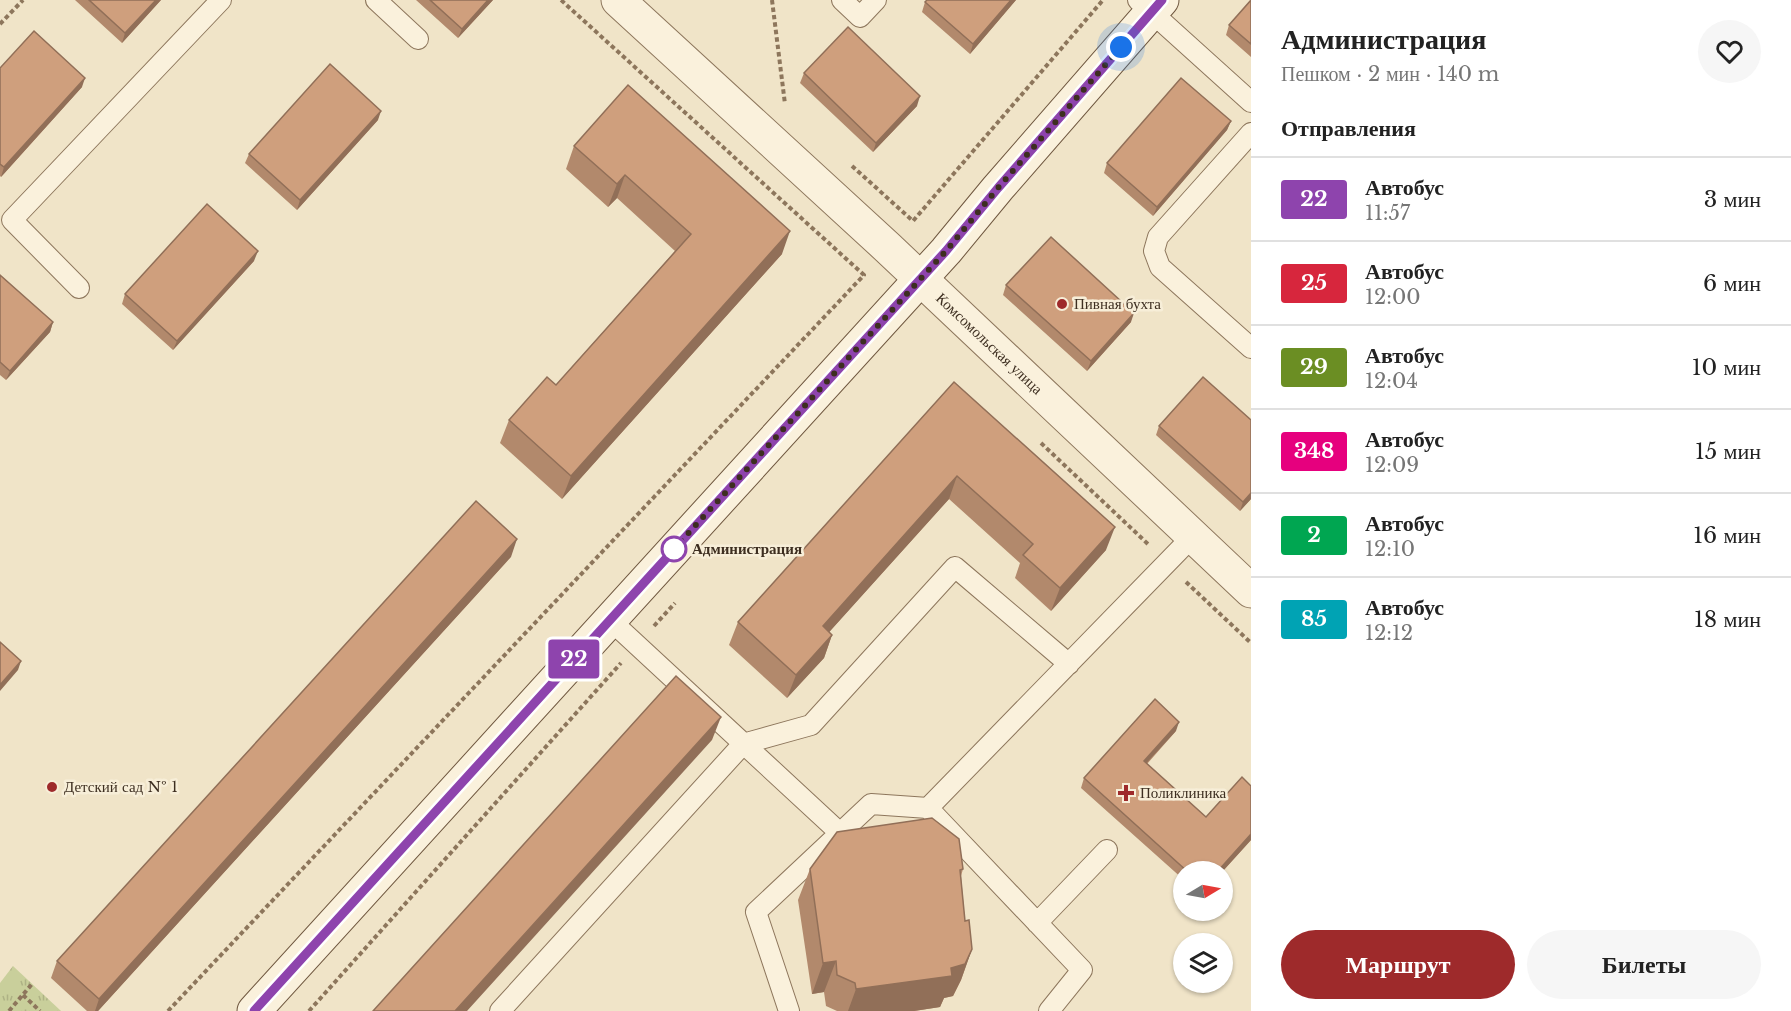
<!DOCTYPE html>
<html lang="ru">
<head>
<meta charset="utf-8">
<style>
	body { margin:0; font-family:"Libre Baskerville",serif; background:#f6f6f6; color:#222; height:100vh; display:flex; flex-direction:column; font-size:22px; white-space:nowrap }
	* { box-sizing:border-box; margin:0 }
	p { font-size:20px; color:#767676 }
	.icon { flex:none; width:33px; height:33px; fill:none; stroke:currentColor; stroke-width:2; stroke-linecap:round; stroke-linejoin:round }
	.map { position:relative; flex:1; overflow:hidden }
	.details { display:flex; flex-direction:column; background:#fff; width:540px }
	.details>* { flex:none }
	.badge { padding:0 12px; border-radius:4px; font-size:21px; line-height:39px }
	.needle { width:39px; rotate:80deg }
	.fabs { position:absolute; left:1173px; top:861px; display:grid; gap:12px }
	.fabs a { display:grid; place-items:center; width:60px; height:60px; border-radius:50%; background:#fff; box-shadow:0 2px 4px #0004; font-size:30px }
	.you { position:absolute; width:30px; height:30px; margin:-15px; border:4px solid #fff; border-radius:50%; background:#1a73e8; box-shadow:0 0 0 9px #1a73e833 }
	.map>.badge { position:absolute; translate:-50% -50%; box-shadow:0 0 0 3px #fff }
	h2 { padding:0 30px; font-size:22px; line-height:54px }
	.round { display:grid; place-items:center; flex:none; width:63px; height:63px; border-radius:32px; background:#f6f6f6 }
	.headline { display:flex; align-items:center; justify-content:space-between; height:102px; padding:0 30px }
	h1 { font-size:28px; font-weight:700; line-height:45px }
	.primary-button { display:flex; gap:12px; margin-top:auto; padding:12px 30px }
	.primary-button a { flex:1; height:69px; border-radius:36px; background:#9e2a2b; color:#fff; font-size:24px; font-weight:700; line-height:69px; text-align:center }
	.primary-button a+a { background:#f6f6f6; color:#222 }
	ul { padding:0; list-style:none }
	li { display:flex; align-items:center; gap:18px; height:84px; padding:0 30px; border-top:2px solid #e0e0e0 }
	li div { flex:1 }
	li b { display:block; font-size:22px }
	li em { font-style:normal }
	li .badge { min-width:66px; font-weight:700; text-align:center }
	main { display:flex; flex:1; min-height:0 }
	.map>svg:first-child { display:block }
	.park { fill:url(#park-tufts) }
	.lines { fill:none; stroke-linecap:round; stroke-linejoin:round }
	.lane-casing { stroke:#8d765c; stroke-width:22 }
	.street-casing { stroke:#8d765c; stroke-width:35 }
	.secondary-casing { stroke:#6f573f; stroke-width:35 }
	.path { stroke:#8d765c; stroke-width:4; stroke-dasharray:4.5 3; stroke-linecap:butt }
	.lane { stroke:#faf1dc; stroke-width:20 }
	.street { stroke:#faf1dc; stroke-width:33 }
	.secondary { stroke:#faf1dc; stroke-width:33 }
	.wall { fill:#b2896c }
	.shaded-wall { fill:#916f58 }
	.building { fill:#cf9f7d; stroke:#916f58; stroke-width:1.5 }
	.line-casing { stroke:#fff; stroke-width:14 }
	.line { stroke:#8e44ad; stroke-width:9 }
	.walk { stroke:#3d2e20; stroke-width:6; stroke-dasharray:0 10.8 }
	.poi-dot { fill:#9e2a2b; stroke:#f7eed8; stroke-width:2 }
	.stop-dot { fill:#fff; stroke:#8e44ad; stroke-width:3 }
	.labels { text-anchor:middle; stroke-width:5; stroke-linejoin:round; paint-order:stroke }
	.poi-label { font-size:15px; fill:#3d2e20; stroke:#f7eed8; text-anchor:start }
	.street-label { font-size:15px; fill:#3d2e20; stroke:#f7eed8 }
	.stop-label { font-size:15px; font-weight:bold; fill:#3d2e20; stroke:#f7eed8; text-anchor:start }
</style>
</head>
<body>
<main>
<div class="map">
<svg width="1251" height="1011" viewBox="0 0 1251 1011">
	<defs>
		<pattern id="park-tufts" width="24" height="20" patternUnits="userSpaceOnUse" patternTransform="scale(1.5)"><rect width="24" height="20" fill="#c9cf9b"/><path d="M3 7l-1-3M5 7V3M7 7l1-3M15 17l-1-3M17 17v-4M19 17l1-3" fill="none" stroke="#aeb285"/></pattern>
	</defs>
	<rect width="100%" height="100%" fill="#f0e4c8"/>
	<path class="park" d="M13,966L61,1011H0V983Z"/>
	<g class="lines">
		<defs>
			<path id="lane" d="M376,0L418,39
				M842,0L860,17L876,0
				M1138,0L1251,102
				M1251,133L1158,237L1154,251L1160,267L1251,348
				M79,288L12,220L221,0
				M610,620L840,833
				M928,808L1193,536
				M1037,923L1107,850
				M500,1011L743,744L811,725L955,567L1069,664
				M789,1011L756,912L871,804L928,808L1082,970L1049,1011"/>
			<g id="street">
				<path id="s1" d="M618,0L888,248L1251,591"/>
			</g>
			<path id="secondary" d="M254,1011L946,251L998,188L1162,0"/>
		</defs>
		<use href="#lane" class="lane-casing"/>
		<use href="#street" class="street-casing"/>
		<use href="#secondary" class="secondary-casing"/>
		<path class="path" d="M772,0L785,104
			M0,24L23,0
			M852,166L913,221L1103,0
			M1041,443L1149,545
			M1186,582L1251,643
			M654,626L675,603
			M23,995L40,1011
			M9,1011L32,984
			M168,1011L864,275L561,0
			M309,1011L621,663"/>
		<use href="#lane" class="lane"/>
		<use href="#street" class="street"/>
		<use href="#secondary" class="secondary"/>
	</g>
	<path class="wall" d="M75,0H161L122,43Z
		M416,0H493L458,38Z
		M1016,0L970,54L922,12L925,2Z
		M1251,0V57L1226,35L1229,25Z
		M0,68L82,87L1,177L0,176Z
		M804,73L917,106L873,152L800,83Z
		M378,120L297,210L245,163L249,154Z
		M1231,121L1227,130L1153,216L1104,173L1107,163Z
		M574,146L782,254L562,499L500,443L509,420L556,385L675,251L617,198L608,207L566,169Z
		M254,261L173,350L122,304L125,294Z
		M0,275L53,322L50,332L6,380L0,375Z
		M1006,285L1131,322L1087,371L1003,295Z
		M954,382L1106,550L1051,611L1015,578L1020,563L949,499L829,632L832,635L824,658L787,698L729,645L738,622Z
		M1159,426L1251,499L1240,511L1156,435Z
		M511,557L98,1011H87L51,978L57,961Z
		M1176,731L1147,764L1206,817L1251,786V840L1222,872H1184V880L1081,788L1084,778Z
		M810,869H963L961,876L965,921L972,949L961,980L953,996L944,998L940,1007L914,1011H837L826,1006L824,992L812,994L798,900Z"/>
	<path class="shaded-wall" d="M156,0H161L122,43L125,33Z
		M488,0H493L458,38L462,29Z
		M1011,0H1016L970,54L973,44Z
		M85,78L82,87L1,177L4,167Z
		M920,96L917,106L873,152L876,143Z
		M381,111L378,120L297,210L300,200Z
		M1231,121L1227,130L1153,216L1157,207Z
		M625,175L617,198L608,207L617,184Z
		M790,231L782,254L562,499L571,476Z
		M258,251L254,261L173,350L177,341Z
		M1134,313L1131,322L1087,371L1091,361Z
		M53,322L50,332L6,380L10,371Z
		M957,476L949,499L814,649L823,626Z
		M1251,493V499L1240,511L1243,502Z
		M1115,527L1106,550L1051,611L1060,588Z
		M517,539L511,557L98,1011H95L99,999Z
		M832,635L824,658L787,698L796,675Z
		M21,661L18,670L0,691V685Z
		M721,717L712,740L467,1011H455Z
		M1179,722L1176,731L1140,770L1144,761Z
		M1251,834V840L1222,872H1217Z
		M972,949L961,980L953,996L944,998L940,1007L914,1011H848L856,989L951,968Z
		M836,961L824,992L812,994L823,963Z"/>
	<path class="building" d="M89,0H156L125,33Z
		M430,0H488L462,29Z
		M927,0H1011L973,44L925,2Z
		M1251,0V44L1229,25Z
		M848,27L920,96L876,143L804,73Z
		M34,31L85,78L4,167L0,164V68Z
		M330,64L381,111L300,200L249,154Z
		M1181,78L1231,121L1157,207L1107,163Z
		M628,85L790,231L571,476L509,420L547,377L556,385L691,234L625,175L617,184L574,146Z
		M207,204L258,251L177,341L125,294Z
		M1051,237L1134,313L1091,361L1006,285Z
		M0,275L53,322L10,371L0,362Z
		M1203,377L1251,420V493L1243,502L1159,426Z
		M954,382L1115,527L1060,588L1023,555L1033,544L957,476L823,626L832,635L796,675L738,622Z
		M476,501L517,539L99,999L57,961Z
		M0,642L21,661L0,685Z
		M676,676L721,717L455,1011H373Z
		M1155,699L1179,722L1144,761L1206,817L1242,777L1251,786V834L1217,872H1188L1084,778Z
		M932,818L959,839L963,869L960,870L965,921L969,920L972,949L965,964L951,968L952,976L856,989L855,983L837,975L836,961L823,963L810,869L837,832Z"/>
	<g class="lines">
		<defs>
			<path id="line" d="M254,1011L946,251L998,188L1162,0"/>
		</defs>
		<use href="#line" class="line-casing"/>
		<use href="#line" class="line"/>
		<path class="walk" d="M674,549L946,251L998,188L1121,47"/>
	</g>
	<g class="poi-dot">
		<circle cx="1062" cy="304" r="6"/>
		<circle cx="52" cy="787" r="6"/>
		<path d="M1123 784h6v6h6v6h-6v6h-6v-6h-6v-6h6z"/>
	</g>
	<circle class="stop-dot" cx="674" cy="549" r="12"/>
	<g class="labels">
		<g class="poi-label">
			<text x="1074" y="309">Пивная бухта</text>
			<text x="64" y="792">Детский сад № 1</text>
			<text x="1140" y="798">Поликлиника</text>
		</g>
		<g class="street-label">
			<text dy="5" stroke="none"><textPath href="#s1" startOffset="506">Комсомольская улица</textPath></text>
		</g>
		<g class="stop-label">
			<text x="692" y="554">Администрация</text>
		</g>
	</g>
</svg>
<div class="fabs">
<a><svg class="needle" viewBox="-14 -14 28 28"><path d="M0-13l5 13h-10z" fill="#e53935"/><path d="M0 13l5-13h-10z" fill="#767676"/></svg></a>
<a><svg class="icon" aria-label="layers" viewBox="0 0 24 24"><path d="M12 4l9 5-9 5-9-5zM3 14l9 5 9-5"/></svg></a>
</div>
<div class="you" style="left:1121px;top:47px"></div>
<b class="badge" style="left:574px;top:659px;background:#8e44ad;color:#fff">22</b>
</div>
<section class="details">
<div class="headline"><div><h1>Администрация</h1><p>Пешком · 2 мин · 140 m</p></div><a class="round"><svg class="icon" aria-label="heart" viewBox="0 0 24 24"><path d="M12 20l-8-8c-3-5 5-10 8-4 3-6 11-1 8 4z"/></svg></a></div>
<h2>Отправления</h2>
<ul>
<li><span class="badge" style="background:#8e44ad;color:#fff">22</span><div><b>Автобус</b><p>11:57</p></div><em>3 мин</em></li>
<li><span class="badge" style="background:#d7263d;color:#fff">25</span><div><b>Автобус</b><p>12:00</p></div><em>6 мин</em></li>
<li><span class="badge" style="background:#6b8e23;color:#fff">29</span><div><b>Автобус</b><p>12:04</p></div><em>10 мин</em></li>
<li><span class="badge" style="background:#e6007e;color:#fff">348</span><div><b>Автобус</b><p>12:09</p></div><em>15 мин</em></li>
<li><span class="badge" style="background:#00a651;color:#fff">2</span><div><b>Автобус</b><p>12:10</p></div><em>16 мин</em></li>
<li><span class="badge" style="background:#00a3b4;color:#fff">85</span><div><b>Автобус</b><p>12:12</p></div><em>18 мин</em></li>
</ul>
<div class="primary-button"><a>Маршрут</a><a>Билеты</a></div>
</section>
</main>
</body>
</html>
